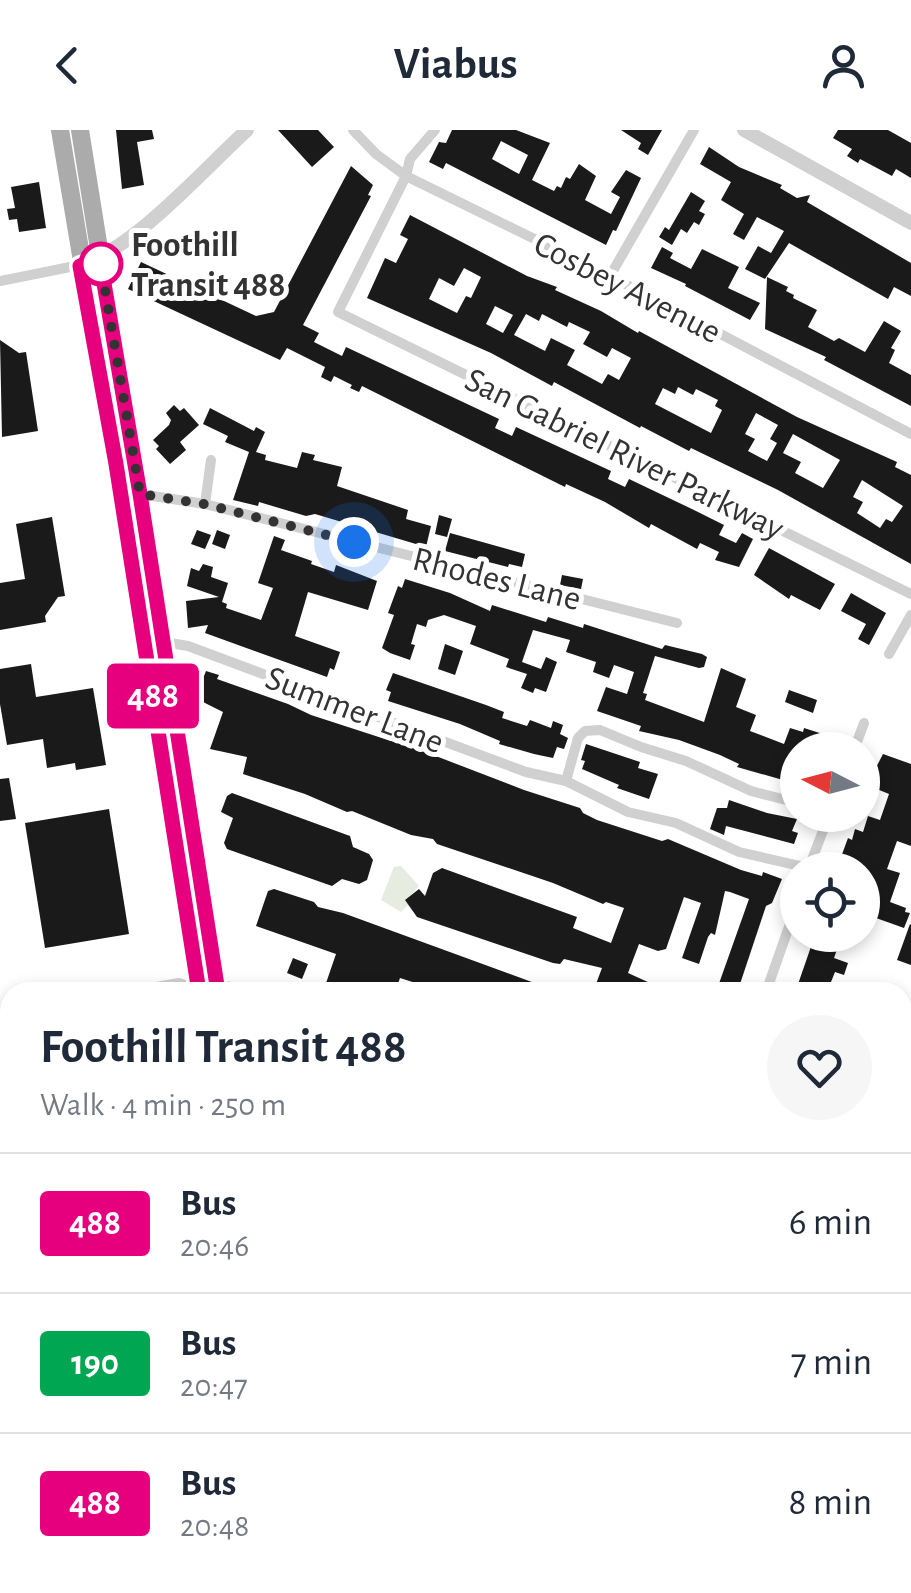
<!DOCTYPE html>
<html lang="en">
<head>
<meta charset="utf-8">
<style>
	body { margin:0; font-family:"Alegreya Sans",sans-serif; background:#f6f6f7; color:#1f2937; height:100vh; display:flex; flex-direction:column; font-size:38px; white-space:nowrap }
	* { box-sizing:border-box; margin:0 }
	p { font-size:32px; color:#747a83 }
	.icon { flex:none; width:55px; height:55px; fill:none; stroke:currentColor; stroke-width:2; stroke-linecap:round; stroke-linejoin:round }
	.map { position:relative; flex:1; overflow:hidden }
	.details { position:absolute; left:0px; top:852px; width:912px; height:612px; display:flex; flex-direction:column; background:#fff; border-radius:30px 30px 0 0; box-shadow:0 5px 15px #0003 }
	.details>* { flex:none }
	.badge { padding:0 20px; border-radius:8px; font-size:35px; line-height:65px }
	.needle { width:65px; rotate:276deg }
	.tools { position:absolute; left:780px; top:602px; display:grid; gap:20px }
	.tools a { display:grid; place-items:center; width:100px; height:100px; border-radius:50%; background:#fff; box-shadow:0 5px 15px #0003; font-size:50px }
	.you { position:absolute; width:50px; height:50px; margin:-25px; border:8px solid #fff; border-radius:50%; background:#1a73e8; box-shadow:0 0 0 15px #1a73e833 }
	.map>.badge { position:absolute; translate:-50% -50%; box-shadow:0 0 0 5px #fff }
	.round { display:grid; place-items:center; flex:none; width:105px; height:105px; border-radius:52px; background:#f6f6f7 }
	.summary { display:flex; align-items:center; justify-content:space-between; height:170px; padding:0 40px }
	h1 { font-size:48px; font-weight:700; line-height:75px }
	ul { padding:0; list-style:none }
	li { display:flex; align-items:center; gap:30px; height:140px; padding:0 40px; border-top:2px solid #e0e1e3 }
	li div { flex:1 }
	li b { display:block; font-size:38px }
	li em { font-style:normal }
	li .badge { min-width:110px; font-weight:700; text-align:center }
	header { display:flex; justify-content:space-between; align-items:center; height:130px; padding:0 40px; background:#fff; font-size:45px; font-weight:700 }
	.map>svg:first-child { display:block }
	.green { fill:#e6ecdf }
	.building { fill:#1a1a1a; fill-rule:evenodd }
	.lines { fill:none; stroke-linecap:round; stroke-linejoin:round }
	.minor { stroke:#d0d0d0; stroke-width:10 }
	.tertiary { stroke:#d0d0d0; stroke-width:14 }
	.primary { stroke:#ababab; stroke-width:18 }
	.line-casing { stroke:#fff; stroke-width:22 }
	.line { stroke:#e6007e; stroke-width:15 }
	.walk { stroke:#333; stroke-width:10; stroke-dasharray:0 18 }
	.stop-dot { fill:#fff; stroke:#e6007e; stroke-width:5 }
	.labels { text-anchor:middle; stroke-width:10; stroke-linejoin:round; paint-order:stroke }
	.stop-label { font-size:35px; font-weight:bold; fill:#333; stroke:#fff; text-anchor:start }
	.street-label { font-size:35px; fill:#333; stroke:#fff }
</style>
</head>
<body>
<header><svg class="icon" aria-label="back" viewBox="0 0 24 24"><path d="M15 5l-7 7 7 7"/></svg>Viabus<svg class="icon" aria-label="person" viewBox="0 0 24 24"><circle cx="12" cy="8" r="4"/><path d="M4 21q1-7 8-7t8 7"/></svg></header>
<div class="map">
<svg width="911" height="1463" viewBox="0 0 911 1463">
	<rect width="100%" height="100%" fill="#fff"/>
	<path class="green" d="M401,736L419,756L406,770L409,774L401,782L381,770L394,737Z"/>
	<path class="building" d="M116,0H152L154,9L137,12L144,55L122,59Z
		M278,0H318L334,17L312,37Z
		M452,0H516L550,13L532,50L554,61L557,56L561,58L566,47L570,49L579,34L596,46L585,70L611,84L620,67L611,62L626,40L641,48L616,101L613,100L606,115L446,33L443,39L429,32L439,12L446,13ZM501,11L528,25L519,44L492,29Z
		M621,0H662L648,25L638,19L641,13Z
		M838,0H888L911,13V48L896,39L892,46L860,29L858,33L847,26L852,19L833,8Z
		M709,17L739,37L782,55L780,58L797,68L810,65L807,72L911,133V166L894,157L888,169L789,113L765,149L745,139L758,116L771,123L784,101L757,87L744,110L733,104L744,84L721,70L731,52L700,34Z
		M351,36L373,55L368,65L371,66L303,195L319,203L314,212L342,226L346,217L499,289L495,298L512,306L516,297L611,341L608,349L625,357L629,349L694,380L724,395L719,405L736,413L742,403L753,409L739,437L715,430L719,422L700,413L697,419L651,394L649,398L605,372L566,354L565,357L362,256L359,262L350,258L352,255L334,246L331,252L321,247L325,237L287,218L280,230L128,159L141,132L256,186L274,182Z
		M39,52L46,98L19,102L17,89L9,90L7,79L15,78L11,57Z
		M691,62L705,71L699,81L705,84L699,95L694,92L687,103L681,99L672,115L659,107L665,97L669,100Z
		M410,85L527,146L557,157L555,160L601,181L638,203L639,201L797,287L897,332L895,337L911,345V434L778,360L691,318L689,321L641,296L640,298L554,252L552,256L491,223L367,168L385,128L396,133L408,109L400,105ZM464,138L481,147L471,168L466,166L457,183L429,169L439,148L454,156ZM495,176L513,185L503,203L486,194ZM526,184L539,191L542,184L567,197L569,192L590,202L583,214L607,227L612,218L631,228L619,250L608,244L602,254L567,235L575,220L551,208L545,221L514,205ZM678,257L693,265L696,259L718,270L715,276L722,280L711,303L655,274L663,258L675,264ZM756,283L778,295L770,309L777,313L767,331L748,321L755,309L745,304ZM793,304L840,330L823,358L795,343L801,332L783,323ZM862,350L903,376L892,392L886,389L880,398L857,383L863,372L853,367Z
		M662,117L673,123L670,128L691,139L702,119L739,137L728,158L760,173L750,190L685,156L686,154L651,138Z
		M767,147L788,157L786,161L794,165L793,168L817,180L808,197L834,211L839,208L865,222L884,191L901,201L891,218L895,220L889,233L911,245V276L824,230L826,227L765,199Z
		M0,210L19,223L26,222L38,301L2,307Z
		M174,275L180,281L184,278L199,295L180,312L186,320L170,334L156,319L159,316L153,310L169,295L171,290L166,283Z
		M210,278L254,301L256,297L265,302L256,322L266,325L265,330L297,338L302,322L315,325L313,330L342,337L337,356L408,380L406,389L431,396L426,417L315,384L306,386L259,372L258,376L233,370L249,322L225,312L228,306L203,294Z
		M439,385L452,389L447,407L435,404Z
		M52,387L65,466L58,467L45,486L46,492L0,500V453L25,449L16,394Z
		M197,400L211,405L205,419L191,414Z
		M217,400L230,405L225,419L212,414Z
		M450,403L525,424L522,437L509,434L508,437L445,421Z
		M274,406L285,410L281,420L312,431L311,434L334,442L336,435L377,451L368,480L308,462L295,506L340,522L334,540L330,538L327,547L205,503L208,495L188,498L186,471L219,467L187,456L191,438L199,441L203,434L213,437L211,447L228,453L222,472L227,474L226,478L261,490L273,458L258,453Z
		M769,418L835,454L820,480L791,465L789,469L754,445Z
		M562,445L583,449L581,459L560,455Z
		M405,449L450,463L490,481L492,475L546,492L548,487L583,498L584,494L662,519L665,515L702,524L707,527L704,537L699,538L655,526L643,563L647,564L645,570L704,592L721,538L746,549L736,577L756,585L750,601L784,614L790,598L803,602L804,598L832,607L827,620L798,614V646L793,644L790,652L737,637L739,634L720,625L679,610L639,601L641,596L597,581L606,557L627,564L634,542L614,535L609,548L593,542L596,532L566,522L570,510L533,500L522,532L541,539L546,527L557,532L546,562L535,558L533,563L521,558L527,544L506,537L509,529L470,514L476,496L444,485L428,490L426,497L417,494L411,514L415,515L410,530L390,523L382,518L394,485L388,483L398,456L402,458Z
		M851,463L886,483L869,515L858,509L866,494L841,481Z
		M445,514L463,521L455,545L438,539Z
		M31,534L36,567L93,558L106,635L76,640L75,633L47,638L43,609L7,615L0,574V539Z
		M206,541L219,545L217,549L288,574L311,585L428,623L524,660L580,678L583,683L597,690L662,711L668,709L741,740L762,746L763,742L782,749L772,773L766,776L738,860L716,862L749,769L730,762L725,761L715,805L711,803L708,807L699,834L682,828L701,773L684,767L666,819L658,821L639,814L628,843L650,853L647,862H593L602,838L564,829L560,834L553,833L417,787L405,770L419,759L425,766L433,743L442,738L577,787L573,798L611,813L624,778L606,772L603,774L553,753L437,714L433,709L411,705L352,681L347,682L305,664L243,644L247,627L210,619L223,582L201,571L197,543L204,546Z
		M393,543L486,575L504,582L502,588L527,596L530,590L551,598L553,591L563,595L560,604L568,608L564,619L557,617L553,628L534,624L499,614L500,611L460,594L388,571L391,562L386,560Z
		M789,560L817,570L813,583L785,572Z
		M586,614L640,632L638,638L658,644L649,669L617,658L619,655L582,639L585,631L581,630Z
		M883,624L911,634V716L897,711L887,739L900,743L890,772L906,778L905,782L910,783L904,798L862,783V740L837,738L848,708L852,710L855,699L863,702L868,686L880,690L889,664L867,655Z
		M9,648L16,689L0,691V649Z
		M232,663L350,706L353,717L369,724L373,730L367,750L359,754L342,749L332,756L227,719L224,713L233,688L221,682L227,666Z
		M729,670L767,683L797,689L792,701L798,703L794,714L726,696L724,705L710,699L717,678H727Z
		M109,679L129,804L45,818L25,693Z
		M274,759L314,772L318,777L343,783L559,862H444L400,848L395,862H356L333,855L324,859L336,824L256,796L268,761Z
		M910,794L911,795V835L897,830Z
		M815,805H842L834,828L848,833L844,845L835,842L827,862H802L796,860Z
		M293,828L308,834L302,849L287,843Z
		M10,942V1108L0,1109V944Z
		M0,1344H10L9,1404H0Z"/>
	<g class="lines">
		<path class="minor" d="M353,0L376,24L406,46L610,146L911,304
			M435,0L410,29L406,46L338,182L911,464
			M610,146L694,0
			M0,151L80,135
			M140,364L205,374L677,493
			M205,374L211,330
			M164,512L188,516L526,642L566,651L628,682L676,693L739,722L809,738
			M889,524L911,485
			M854,620L864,593
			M566,651L578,608L585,601L600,600L641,617L686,631L751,661L798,673
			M808,740L829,685
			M127,862L179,853L197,859
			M195,862L216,853L249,862
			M766,862L798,771
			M0,889L10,888
			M902,907L911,883
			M902,1091L911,1094
			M0,1314L10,1315
			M796,1455L817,1463
			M433,1463L436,1455"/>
		<path class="tertiary" d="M744,0L911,93
			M80,135C134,119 204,39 247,0"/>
		<path class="primary" d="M60,0L116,334L198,862
			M80,0L218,862
			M297,1455L299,1463
			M325,1455L327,1463"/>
	</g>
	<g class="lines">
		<defs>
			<path id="line" d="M199,862L116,334L80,136L100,130L140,364L218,862"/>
		</defs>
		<use href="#line" class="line-casing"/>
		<use href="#line" class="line"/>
		<path class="walk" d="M101,134L100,130L140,364L204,374L354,412"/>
	</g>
	<circle class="stop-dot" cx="101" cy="134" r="20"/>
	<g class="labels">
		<g class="stop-label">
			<text x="131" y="126">Foothill<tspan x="131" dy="40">Transit 488</tspan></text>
		</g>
		<g class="street-label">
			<text transform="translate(628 157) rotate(27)" y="12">Cosbey Avenue</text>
			<text transform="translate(625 323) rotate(26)" y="12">San Gabriel River Parkway</text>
			<text transform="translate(497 448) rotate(14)" y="12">Rhodes Lane</text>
			<text transform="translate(355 579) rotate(21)" y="12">Summer Lane</text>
		</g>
	</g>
</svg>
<div class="tools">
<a><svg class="needle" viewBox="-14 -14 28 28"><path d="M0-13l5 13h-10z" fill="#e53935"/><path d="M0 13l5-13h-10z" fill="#747a83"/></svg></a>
<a><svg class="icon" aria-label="locate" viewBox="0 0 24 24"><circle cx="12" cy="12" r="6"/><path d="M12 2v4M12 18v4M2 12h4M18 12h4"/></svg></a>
</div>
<div class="you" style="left:354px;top:412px"></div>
<b class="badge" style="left:153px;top:566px;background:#e6007e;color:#fff">488</b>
<section class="details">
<div class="summary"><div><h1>Foothill Transit 488</h1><p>Walk · 4 min · 250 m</p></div><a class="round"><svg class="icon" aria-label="heart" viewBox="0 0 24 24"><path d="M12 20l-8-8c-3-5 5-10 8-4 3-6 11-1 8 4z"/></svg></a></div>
<ul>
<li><span class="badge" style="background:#e6007e;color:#fff">488</span><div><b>Bus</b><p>20:46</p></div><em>6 min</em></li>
<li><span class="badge" style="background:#00a651;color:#fff">190</span><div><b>Bus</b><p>20:47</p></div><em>7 min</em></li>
<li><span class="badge" style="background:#e6007e;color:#fff">488</span><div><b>Bus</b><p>20:48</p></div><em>8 min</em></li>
</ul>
</section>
</div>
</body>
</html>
